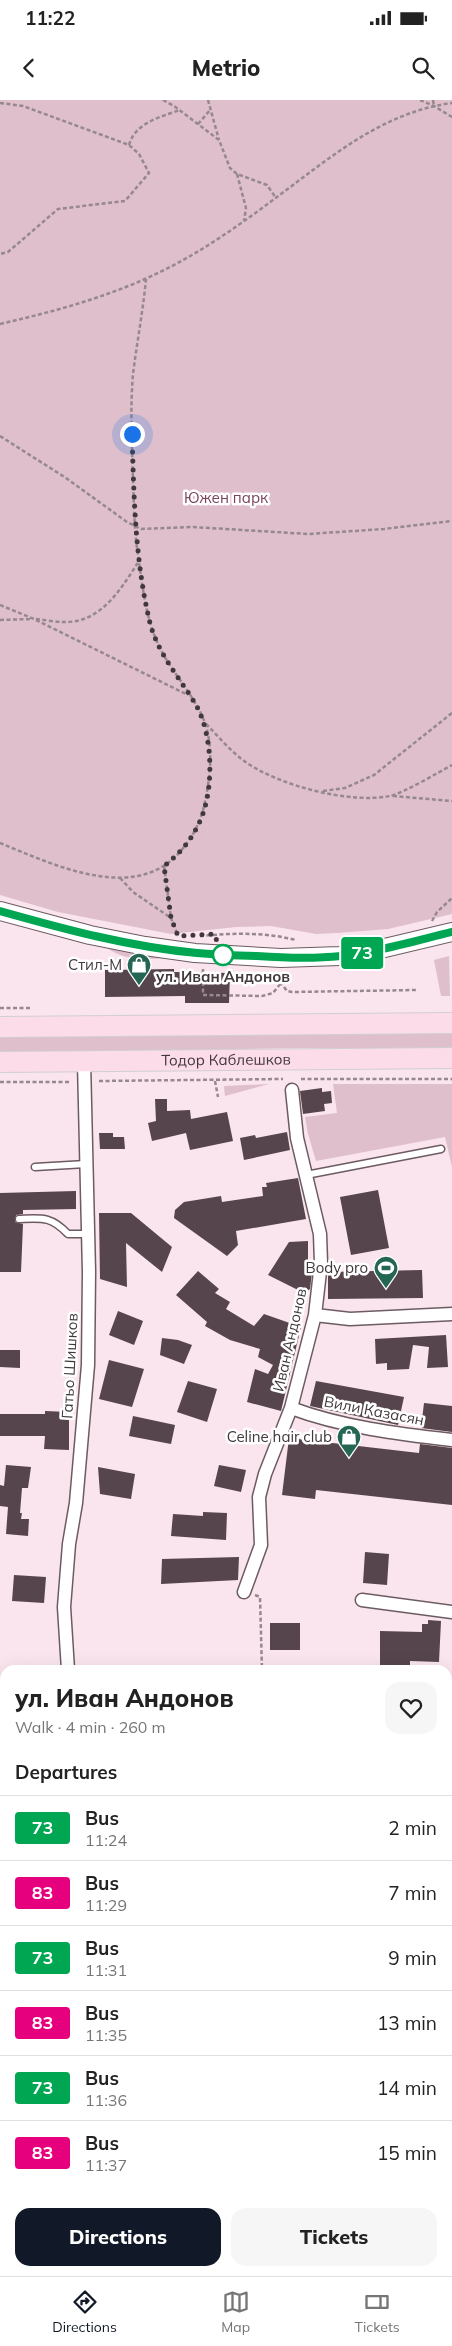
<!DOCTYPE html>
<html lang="en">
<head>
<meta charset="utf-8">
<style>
	body { margin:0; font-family:Mulish,sans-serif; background:#f6f6f6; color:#222; height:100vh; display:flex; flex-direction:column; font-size:19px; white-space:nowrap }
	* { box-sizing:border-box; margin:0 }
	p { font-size:16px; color:#767676 }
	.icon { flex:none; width:28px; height:28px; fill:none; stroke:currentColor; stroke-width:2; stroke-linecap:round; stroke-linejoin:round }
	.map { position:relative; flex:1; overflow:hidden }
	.drawer { position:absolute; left:0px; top:1565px; width:452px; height:611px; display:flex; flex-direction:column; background:#fff; border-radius:15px 15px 0 0; box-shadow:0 5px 20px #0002 }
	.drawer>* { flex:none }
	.badge { padding:0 10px; border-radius:4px; font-size:18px; line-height:32px }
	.you { position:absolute; width:25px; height:25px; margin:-12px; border:4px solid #fff; border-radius:50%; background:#1a73e8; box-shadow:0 0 0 8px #1a73e833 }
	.map>.badge { position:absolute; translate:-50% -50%; box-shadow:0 0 0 2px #fff }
	h2 { padding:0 15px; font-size:19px; line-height:45px }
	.round { display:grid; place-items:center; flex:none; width:52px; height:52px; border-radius:15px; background:#f6f6f6 }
	.headline { display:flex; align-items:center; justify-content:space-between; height:85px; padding:0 15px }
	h1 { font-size:24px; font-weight:800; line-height:38px }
	.primary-button { display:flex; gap:10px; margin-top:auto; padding:10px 15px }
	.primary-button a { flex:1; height:58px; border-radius:15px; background:#111827; color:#fff; font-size:20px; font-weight:800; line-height:58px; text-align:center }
	.primary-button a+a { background:#f6f6f6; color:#222 }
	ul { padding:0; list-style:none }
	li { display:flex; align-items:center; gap:15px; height:65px; padding:0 15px; border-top:1px solid #e0e0e0 }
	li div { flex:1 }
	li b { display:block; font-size:19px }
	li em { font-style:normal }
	li .badge { min-width:55px; font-weight:700; text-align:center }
	.status { display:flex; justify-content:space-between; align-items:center; height:35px; padding:0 25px; background:#fff; direction:ltr }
	.status svg { height:14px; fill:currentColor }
	header { display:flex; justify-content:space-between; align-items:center; height:65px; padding:0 15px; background:#fff; font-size:22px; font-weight:800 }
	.dock { display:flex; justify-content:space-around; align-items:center; height:70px; border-top:1px solid #e0e0e0; background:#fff; font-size:14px; color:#767676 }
	.dock a { display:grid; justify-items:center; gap:2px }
	.dock .on { color:#111827 }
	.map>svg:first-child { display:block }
	.green { fill:#debfcb }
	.building { fill:#56454c }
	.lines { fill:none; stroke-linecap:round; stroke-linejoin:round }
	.lane-casing { stroke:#6d5b62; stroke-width:9 }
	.street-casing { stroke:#6d5b62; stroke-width:15 }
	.secondary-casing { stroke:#6d5b62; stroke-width:20 }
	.primary-casing { stroke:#d1cfd0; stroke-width:22 }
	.path { stroke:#96888e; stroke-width:2.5; stroke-dasharray:4 2.5; stroke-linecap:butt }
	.lane { stroke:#fff; stroke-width:6 }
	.street { stroke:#fff; stroke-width:12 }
	.secondary { stroke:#fff; stroke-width:18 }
	.primary { stroke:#fcdce9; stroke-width:20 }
	.line-casing { stroke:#fff; stroke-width:11 }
	.line { stroke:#00a651; stroke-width:8 }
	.walk { stroke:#40383b; stroke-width:5; stroke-dasharray:0 9 }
	.stop-dot { fill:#fff; stroke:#00a651; stroke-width:2.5 }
	.labels { text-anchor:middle; stroke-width:5; stroke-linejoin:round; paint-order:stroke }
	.park-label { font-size:15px; fill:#79445c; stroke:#fff }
	.poi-label { font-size:15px; fill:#40383b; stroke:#fff; text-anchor:end }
	.stop-label { font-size:15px; font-weight:bold; fill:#40383b; stroke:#fff }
	.street-label { font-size:15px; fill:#40383b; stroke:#fff }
</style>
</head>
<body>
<div class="status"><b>11:22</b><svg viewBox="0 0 49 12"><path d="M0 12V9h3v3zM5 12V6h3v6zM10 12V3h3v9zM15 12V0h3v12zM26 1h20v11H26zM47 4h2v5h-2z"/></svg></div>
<header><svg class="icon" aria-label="back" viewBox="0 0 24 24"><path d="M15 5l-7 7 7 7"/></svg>Metrio<svg class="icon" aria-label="search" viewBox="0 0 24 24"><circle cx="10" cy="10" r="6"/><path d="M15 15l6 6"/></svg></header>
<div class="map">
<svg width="452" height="2176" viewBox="0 0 452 2176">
	<rect width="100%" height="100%" fill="#fae4ed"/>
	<path class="green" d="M0,0H452V814L388,829L337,833L316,834L271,826L236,827L171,834L58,812L0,795Z
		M106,847L164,858C144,860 122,860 106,847Z
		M449,856L450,896H441L434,860Z
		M452,933V948H299L0,953V935Z
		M269,984L225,996L224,986Z
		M333,984H452V1067L445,1037L316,1061L308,1034L305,1017L337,1013Z"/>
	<path class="building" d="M174,869V872L230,873L229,903H185V896L105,897V870Z
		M322,988V992L331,991L332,1003L324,1004L325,1011L303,1014L300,991Z
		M155,999H167V1011L190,1010L191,1019L227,1012L233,1041L190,1050L186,1033L152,1041L148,1023L156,1021Z
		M287,1032L290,1050L244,1060L240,1038L255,1035L256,1038Z
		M99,1033H113V1037H124L125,1049H100Z
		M298,1078L306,1119L236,1131L238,1145L227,1156L174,1118L175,1110L184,1102L221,1096L222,1102L263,1096L262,1087H267L266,1083Z
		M378,1090L389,1148L351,1155L340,1097Z
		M76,1091V1109L23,1110V1114L16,1115L15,1122L23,1124L21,1172H0V1093Z
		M99,1113H131L172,1147L162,1172L126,1143L127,1187L100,1179Z
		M308,1141V1172H312L310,1189L304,1193L268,1175L289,1142Z
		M422,1170L423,1198L328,1199V1172Z
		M198,1171L219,1189L215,1193L230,1202L226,1209L254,1226L264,1214L301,1227L281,1311L247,1302L255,1269L268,1274L273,1265L258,1257L260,1249L230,1240L205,1226L207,1222L176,1195Z
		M118,1211L143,1221L134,1245L109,1235Z
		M446,1235L448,1267L427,1268L429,1247L413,1245L409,1269L387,1270V1263L376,1264L375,1239Z
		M162,1238L178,1240L192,1245L184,1264L160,1255Z
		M0,1250H20V1268L0,1267Z
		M109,1260L144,1269L132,1307L99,1299Z
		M188,1281L217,1289L207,1322L177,1312Z
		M316,1281L404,1297L398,1325L310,1306Z
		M424,1303L452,1306V1332L421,1328Z
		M45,1311L69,1312V1350L44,1349L45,1336H0V1314H45Z
		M133,1316L175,1325L171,1344L129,1336Z
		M289,1338L419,1353L420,1344L452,1348V1405L316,1390L315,1399L282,1395Z
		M6,1365L31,1367L28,1388H22L20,1413H22L21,1419H29L28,1436L6,1434L8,1407L0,1406V1385L4,1386Z
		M219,1365L246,1370L241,1392L214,1386Z
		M98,1367L135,1374L131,1399L100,1394Z
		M203,1412L227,1413L226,1440L171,1436L173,1414L203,1416Z
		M365,1452L389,1454L387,1485L363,1483Z
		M239,1457L238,1480L161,1484L162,1459Z
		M14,1475L46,1477L44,1503L12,1501Z
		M428,1520L441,1521L439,1562L410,1561V1566H380V1531L422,1532V1524H428Z
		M270,1523H300V1550H270Z"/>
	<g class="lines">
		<defs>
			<path id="lane" d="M35,1067L86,1064
				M306,1075L441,1049
				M19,1119C42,1118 51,1116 68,1134H88
				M448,1658L452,1659"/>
			<path id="street" d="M315,1215L350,1219L452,1214
				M291,1308C342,1327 398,1334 452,1340
				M244,1492L261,1445L259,1397L265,1374L291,1308L315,1215L321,1163L320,1134L297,1038L292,990
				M362,1500L452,1512
				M68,1570L64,1507L69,1444L76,1403L88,1265L89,1172L84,962
				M448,1858L452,1857
				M0,1914H5
				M448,1942L452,1916
				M448,1958L452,1959
				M448,2038V2042
				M9,2171L46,2176
				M152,2176L154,2171
				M417,2176L419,2171"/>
			<path id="secondary" d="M0,811L90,835L145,846L195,853L281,858L340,856L372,851L452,832"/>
			<g id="primary">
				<path d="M0,927L452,923"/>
				<path id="s1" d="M0,962L452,958"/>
			</g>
		</defs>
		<use href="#lane" class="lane-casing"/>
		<use href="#street" class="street-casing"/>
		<use href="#secondary" class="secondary-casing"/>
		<use href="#primary" class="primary-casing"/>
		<path class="path" d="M163,0L174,6L219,40L230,68L237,74L267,85L276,98
			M208,0L219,40
			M420,0L434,6L452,17
			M433,0L434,6
			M0,3L23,6L129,45L139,54L149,73L125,101L58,109L8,152L0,154
			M198,24L211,9
			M129,45C135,23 160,17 180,10
			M237,74L246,108L244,121
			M0,224C73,207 137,189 202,149C228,133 253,115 277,97C331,57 383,12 452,3
			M0,336L66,378L127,422L141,429L193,427L308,434L384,429L452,421
			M0,505L34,519L188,595
			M36,519C45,520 55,522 64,522C101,523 121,489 139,461
			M0,520L31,519
			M206,624C219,637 231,652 247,663C281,686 350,704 390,696C404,693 437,673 452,665
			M323,691L345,688L374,675L452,613
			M393,696L452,701
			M0,743C52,764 132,803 178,754C191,740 200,724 204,706C210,679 214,650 205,623C195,596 173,574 160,548C145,519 142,481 137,448C134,426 134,403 133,381C132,345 130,309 133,274C137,242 143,211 146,179
			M164,766L171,818L178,836
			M120,778L133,792L171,818
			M432,821L437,812L452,798
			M200,836C232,833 265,832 296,840
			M203,869V895L262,896L273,893L281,883
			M281,875V883L287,891L292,892L417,890
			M0,908H31
			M301,979H452
			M99,981L283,979
			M215,981L218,997
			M0,982H71
			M255,1495L260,1497L262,1570"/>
		<use href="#lane" class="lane"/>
		<use href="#street" class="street"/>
		<use href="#secondary" class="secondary"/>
		<use href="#primary" class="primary"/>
	</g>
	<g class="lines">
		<defs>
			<path id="line" d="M0,811C64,829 130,847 197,853C217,855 237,856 257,856C285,858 313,859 341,856C378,852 415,841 452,832"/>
		</defs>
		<use href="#line" class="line-casing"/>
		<use href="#line" class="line"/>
		<path class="walk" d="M132,334C134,398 135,461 150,523C158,554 180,578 196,605C214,637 215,697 196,729C188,744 177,756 164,766L171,818L178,836L214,834L223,855"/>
	</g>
	<defs>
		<symbol id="shop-pin" viewBox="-11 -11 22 30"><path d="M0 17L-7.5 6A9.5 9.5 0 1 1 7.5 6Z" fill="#256554" stroke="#fff"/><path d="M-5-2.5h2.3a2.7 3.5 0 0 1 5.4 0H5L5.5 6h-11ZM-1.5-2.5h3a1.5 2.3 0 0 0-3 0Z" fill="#fff"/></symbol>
		<symbol id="stadium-pin" viewBox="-11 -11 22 30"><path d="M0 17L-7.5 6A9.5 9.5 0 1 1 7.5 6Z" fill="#256554" stroke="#fff"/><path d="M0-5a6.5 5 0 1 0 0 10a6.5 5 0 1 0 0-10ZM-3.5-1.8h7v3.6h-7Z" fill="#fff"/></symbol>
	</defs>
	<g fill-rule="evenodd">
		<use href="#shop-pin" x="125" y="851" width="28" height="38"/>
		<use href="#stadium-pin" x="372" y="1154" width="28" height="38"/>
		<use href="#shop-pin" x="335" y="1323" width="28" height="38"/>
	</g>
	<circle class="stop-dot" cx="223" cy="855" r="10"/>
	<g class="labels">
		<g class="park-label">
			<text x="226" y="403">Южен парк</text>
		</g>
		<g class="poi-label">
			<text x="122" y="870">Стил-М</text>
			<text x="368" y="1173">Body pro</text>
			<text x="332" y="1342">Celine hair club</text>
		</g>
		<g class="stop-label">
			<text x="223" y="882">ул. Иван Андонов</text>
		</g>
		<g class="street-label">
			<text dy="5" stroke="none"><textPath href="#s1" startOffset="226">Тодор Каблешков</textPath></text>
			<text transform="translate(290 1240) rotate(-77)" y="5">Иван Андонов</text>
			<text transform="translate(70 1266) rotate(-87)" y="5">Гатьо Шишков</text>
			<text transform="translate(374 1311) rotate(11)" y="5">Вили Казасян</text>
		</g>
	</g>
</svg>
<div class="you" style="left:132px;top:334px"></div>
<b class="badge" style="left:362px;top:853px;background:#00a651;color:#fff">73</b>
<section class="drawer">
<div class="headline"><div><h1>ул. Иван Андонов</h1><p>Walk · 4 min · 260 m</p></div><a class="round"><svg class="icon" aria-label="heart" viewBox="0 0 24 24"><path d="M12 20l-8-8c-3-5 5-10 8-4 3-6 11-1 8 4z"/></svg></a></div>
<h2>Departures</h2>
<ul>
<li><span class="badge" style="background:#00a651;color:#fff">73</span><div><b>Bus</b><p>11:24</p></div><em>2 min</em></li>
<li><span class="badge" style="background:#e6007e;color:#fff">83</span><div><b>Bus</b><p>11:29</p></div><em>7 min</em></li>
<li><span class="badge" style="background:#00a651;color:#fff">73</span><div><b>Bus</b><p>11:31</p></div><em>9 min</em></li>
<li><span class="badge" style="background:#e6007e;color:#fff">83</span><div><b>Bus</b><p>11:35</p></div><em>13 min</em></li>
<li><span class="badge" style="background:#00a651;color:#fff">73</span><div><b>Bus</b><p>11:36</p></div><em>14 min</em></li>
<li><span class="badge" style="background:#e6007e;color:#fff">83</span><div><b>Bus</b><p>11:37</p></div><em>15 min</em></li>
</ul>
<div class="primary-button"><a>Directions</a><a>Tickets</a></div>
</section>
</div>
<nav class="dock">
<a class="on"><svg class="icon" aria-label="directions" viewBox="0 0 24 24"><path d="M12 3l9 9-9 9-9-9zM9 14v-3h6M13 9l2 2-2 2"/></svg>Directions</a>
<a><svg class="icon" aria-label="map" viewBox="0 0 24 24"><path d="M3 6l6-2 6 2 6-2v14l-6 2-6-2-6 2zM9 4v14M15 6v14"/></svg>Map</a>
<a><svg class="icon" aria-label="tickets" viewBox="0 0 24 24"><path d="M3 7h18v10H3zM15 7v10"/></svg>Tickets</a>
</nav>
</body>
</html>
